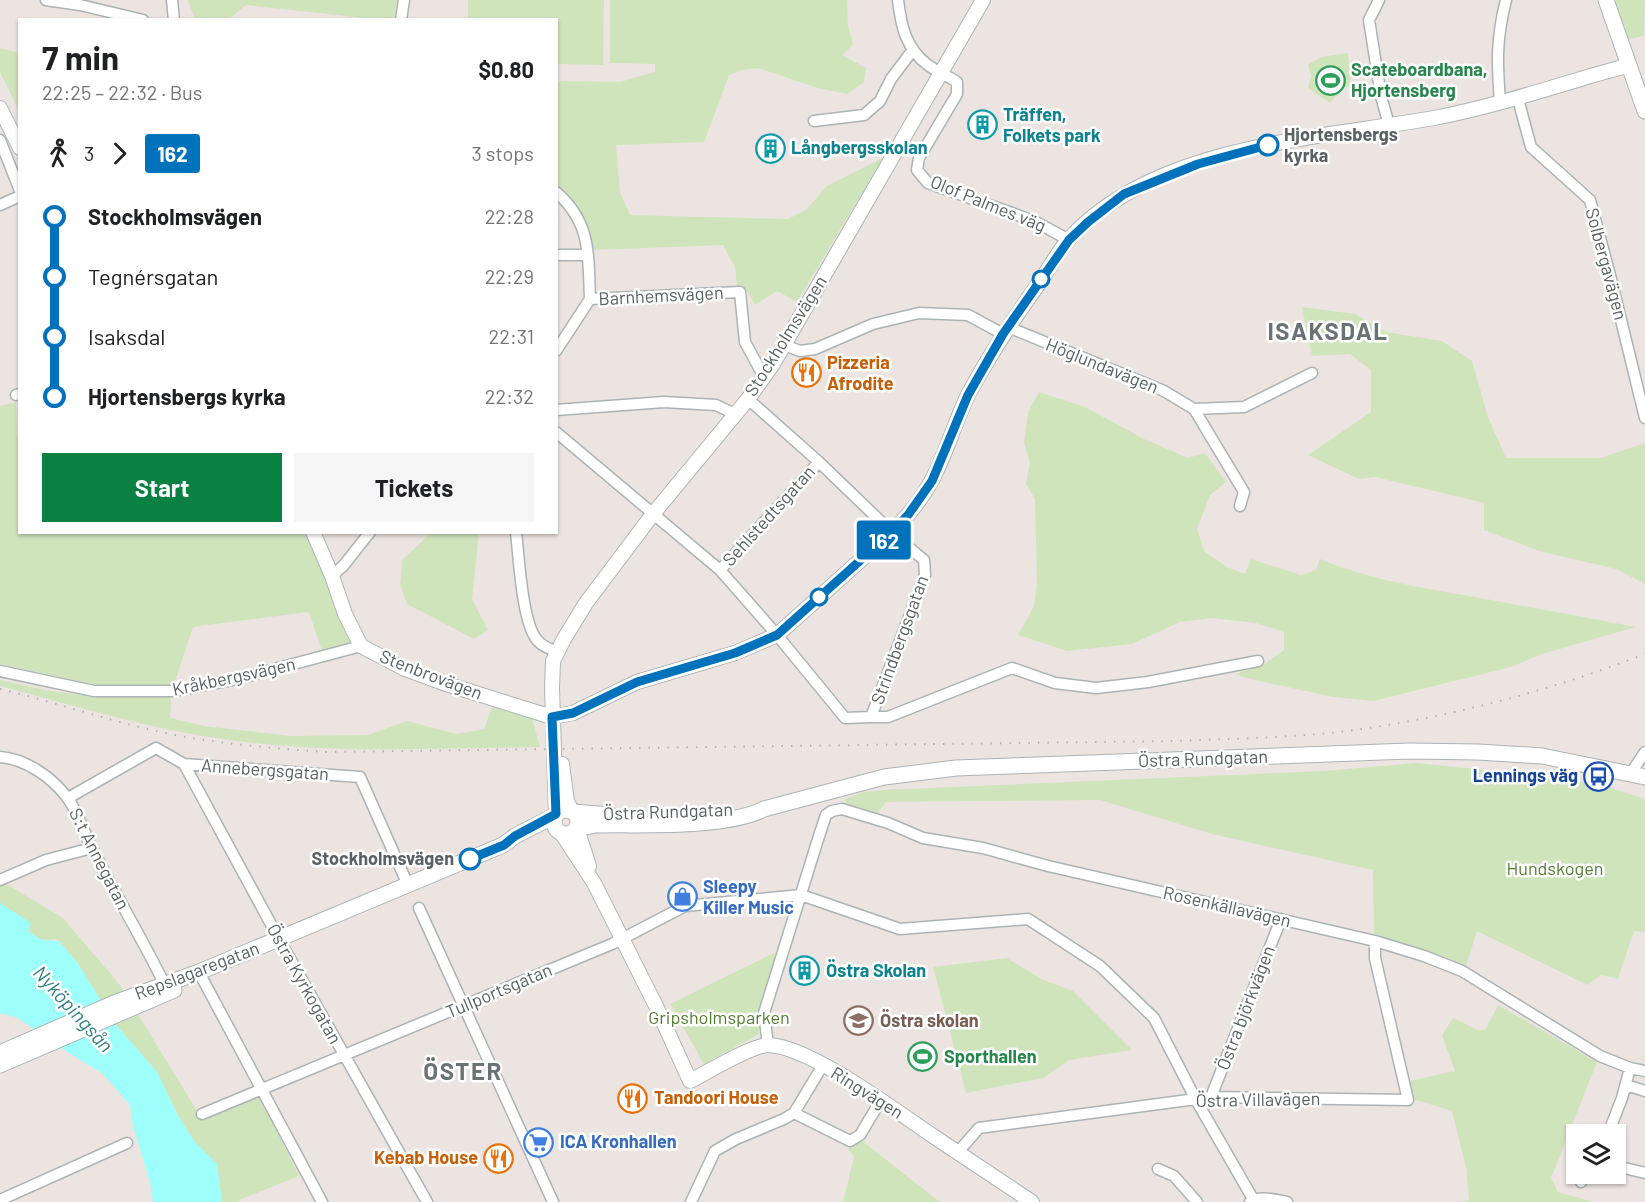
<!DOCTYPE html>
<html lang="en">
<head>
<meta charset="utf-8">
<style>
	body { margin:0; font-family:Barlow,sans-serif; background:#f6f6f6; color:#202124; height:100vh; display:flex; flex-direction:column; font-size:22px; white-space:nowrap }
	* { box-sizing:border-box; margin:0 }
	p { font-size:20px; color:#757577 }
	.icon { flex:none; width:33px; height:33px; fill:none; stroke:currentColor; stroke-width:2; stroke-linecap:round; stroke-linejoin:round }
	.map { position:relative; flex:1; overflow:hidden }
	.side { position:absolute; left:18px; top:18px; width:540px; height:516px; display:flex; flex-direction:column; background:#fff; border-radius:0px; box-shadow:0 2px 4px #0004 }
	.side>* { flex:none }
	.badge { padding:0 12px; border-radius:4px; font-size:21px; line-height:39px }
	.tools { position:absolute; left:1566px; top:1124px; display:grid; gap:12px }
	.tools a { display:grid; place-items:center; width:60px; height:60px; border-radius:0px; background:#fff; box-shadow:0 2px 4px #0004; font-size:30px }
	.map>.badge { position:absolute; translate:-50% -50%; box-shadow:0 0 0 3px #fff }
	.legs { display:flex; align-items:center; gap:9px; height:66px; padding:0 24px; font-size:20px }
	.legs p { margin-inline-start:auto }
	.summary { display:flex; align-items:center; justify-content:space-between; height:102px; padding:0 24px }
	h1 { font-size:33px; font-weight:700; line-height:45px }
	.action { display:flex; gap:12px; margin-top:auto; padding:12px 24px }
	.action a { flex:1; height:69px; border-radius:0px; background:#0b8043; color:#fff; font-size:24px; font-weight:700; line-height:69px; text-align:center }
	.action a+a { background:#f6f6f6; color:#202124 }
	ul { padding:0 24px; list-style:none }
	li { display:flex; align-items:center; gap:21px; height:60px; font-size:22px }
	li i { display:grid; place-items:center; width:9px; height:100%; margin:0 8px; background:currentColor }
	li i::after { content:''; width:15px; height:15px; margin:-8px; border:4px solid; border-radius:50%; background:#fff }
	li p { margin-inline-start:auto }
	li:first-child i { background:linear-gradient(#0000 50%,currentColor 0) }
	li:last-child i { background:linear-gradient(currentColor 50%,#0000 0) }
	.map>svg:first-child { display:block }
	.green { fill:#d0e4bc }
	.water { fill:#9efffa }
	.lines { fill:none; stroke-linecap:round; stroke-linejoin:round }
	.minor-casing { stroke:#acb3b4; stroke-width:13 }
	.tertiary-casing { stroke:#acb3b4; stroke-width:16 }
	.secondary-casing { stroke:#abb3b4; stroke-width:17 }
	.minor { stroke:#fff; stroke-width:10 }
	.tertiary { stroke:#fff; stroke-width:14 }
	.secondary { stroke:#fff; stroke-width:15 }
	.rail { stroke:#aeafb0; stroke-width:2; stroke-dasharray:1.5 8; stroke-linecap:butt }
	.line-1-casing { stroke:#fff; stroke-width:14 }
	.line-1 { stroke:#0072bc; stroke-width:9 }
	.stop-1-dot { fill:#fff; stroke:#0072bc; stroke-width:3 }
	.labels { text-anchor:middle; stroke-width:5; stroke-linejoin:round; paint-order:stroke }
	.leisure-label { font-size:18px; font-weight:bold; fill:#27864d; stroke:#fff; text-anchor:start }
	.culture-label { font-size:18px; font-weight:bold; fill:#0d838f; stroke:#fff; text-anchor:start }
	.stop-label { font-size:18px; font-weight:bold; fill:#596162; stroke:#fff; text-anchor:start }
	.street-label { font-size:18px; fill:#596162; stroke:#fff }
	.food-label { font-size:18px; font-weight:bold; fill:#c56008; stroke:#fff; text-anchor:start }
	.transit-label { font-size:18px; font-weight:bold; fill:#164399; stroke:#fff; text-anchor:end }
	.park-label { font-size:18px; fill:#547f33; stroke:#fff }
	.shop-label { font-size:18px; font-weight:bold; fill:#366cbe; stroke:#fff; text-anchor:start }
	.education-label { font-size:18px; font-weight:bold; fill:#785e54; stroke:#fff; text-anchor:start }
	.water-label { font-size:20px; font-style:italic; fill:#308184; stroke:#fff }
	.district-label { font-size:24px; font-weight:bold; letter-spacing:1.5px; fill:#6a7374; stroke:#fff }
</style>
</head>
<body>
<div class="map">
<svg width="1645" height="1202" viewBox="0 0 1645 1202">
	<rect width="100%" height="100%" fill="#ece4e0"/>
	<path class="green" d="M188,0H397L394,19H374L246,5L229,19L198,20L194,17Z
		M468,0H604L603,65L557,64L556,20L468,19Z
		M610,0H847L848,26L853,45L842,55L866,68L864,82L847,94L817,88L758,68L742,70L729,75L704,142L616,145L620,192L630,215L788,219L806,210L827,186L883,158L797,302L777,291L755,305L746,289L737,286L735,267L723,245L594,250L579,208L557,185V81L620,82L655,72V64L610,63Z
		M1615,0H1645L1644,36L1629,39Z
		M0,48L19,53V111L0,72Z
		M1348,53L1351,85L1342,89L1330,103L1308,88L1311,76L1308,64L1321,57Z
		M1302,307L1355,314L1386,332L1442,341L1472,361L1488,417L1506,458H1601L1645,443V584L1616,569L1539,551L1484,530V503L1375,477L1359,479L1308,455L1371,412V370L1350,354L1312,356Z
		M1039,392L1085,407L1144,439L1188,458L1205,453L1226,482L1210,495L1197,529L1204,551L1227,567L1245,574L1251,559L1301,575L1316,570L1320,559C1373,581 1430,589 1486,599C1536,608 1586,618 1636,627L1542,654L1511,667L1374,701L1333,697L1242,677L1236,674L1263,665L1284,650V632L1256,623L1212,618L1180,622L1132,644L1067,651L1018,635L1034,606L1037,583L1035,499L1026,484L1030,463L1024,443L1028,412Z
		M16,402L17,437L20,438V532L305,533L327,580L351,642L322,651L309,612L193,627L174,685H97L0,664V406Z
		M431,533H479L472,599L488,630L474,639L407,604L400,585L402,560Z
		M0,680L50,691L93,696L171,697L170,718L204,726L291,736L368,735L407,721L457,734L484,729L492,707L532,718L540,747C437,748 333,754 230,740C152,730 76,706 0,686Z
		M1416,763L1535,775L1602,785L1645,799V932L1634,931L1618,979L1601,975L1587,985L1477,931L1466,966L1374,934L1373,870L1212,834L1100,800L886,802L874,818L849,813L845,799L863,792L884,790L1324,771Z
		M0,873L8,885L63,918L120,985L202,1119L260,1097L299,1176L239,1200V1202H222L217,1164L194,1141L177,1114L157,1072L116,1025L77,962L59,941L56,939L42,940L28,931L0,903Z
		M776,952L759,1014V1034L704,1064L670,1004Z
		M1007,958L1041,979L1073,991L1132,1050L1069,1060L1043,1078L966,1093L933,967Z
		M1498,1005L1597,1062L1551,1178L1558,1192L1593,1202H1461L1469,1200L1466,1167L1452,1111L1413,1099L1409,1081L1455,1071L1442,1035L1453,1018L1478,1030H1485Z
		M861,1140L940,1202H843L854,1157L848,1149Z"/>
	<path class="water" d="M0,903L31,923L28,931L42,940L59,941L77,962L116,1025L157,1072L177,1114L194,1141L217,1164L222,1202H153L151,1186L133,1126L130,1105L102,1073L59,1047L18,1018L0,1013Z"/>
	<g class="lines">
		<defs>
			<path id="minor" d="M46,0L80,5L143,20
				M172,0L174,20
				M898,0C901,26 906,49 928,65C937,72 948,76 957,82V94L919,158L917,170L928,183L1034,221L1069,240
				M1379,0L1369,20L1381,96L1389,125
				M401,20L404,0
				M1518,99L1531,147L1590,200L1611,279L1645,418
				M1500,103C1497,62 1496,40 1506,0
				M814,121L864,115L880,101L891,79L912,51
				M0,140L20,191
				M556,192C592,223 588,256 590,299
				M0,205L20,196
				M556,255H588
				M1008,327L1164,391L1194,409L1244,407L1312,373
				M784,345L800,351L815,349L873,324L919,313L968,315L1003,334
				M556,351L590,299L740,292L745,342L764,377
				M16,395L20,394
				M1194,409L1244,492L1240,506
				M556,410L664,402L716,405L735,414
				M556,432L720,570L777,635L845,718L871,717L925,575L924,560L900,540L819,462L748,399
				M516,532C519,558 522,622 537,640C542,646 551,650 558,651
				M720,570L819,462
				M332,576L344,565L370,532
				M0,671L94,691H174L237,679L361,646
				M871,717H888L1012,668L1055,683L1096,688L1148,682L1258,661
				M0,757C26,759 51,777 66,796C78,811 84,833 93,850C115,893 139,934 161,977L166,990
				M184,764L279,939L427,1202
				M1631,773L1645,752
				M68,798L156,748L184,764L360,777L408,885
				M0,880L46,860L92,848
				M419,908L553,1202
				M202,978L322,1202
				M768,1045L764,1013L819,836L826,815L832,811L842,809L888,823L923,838L983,848L1048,866L1375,941L1424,956L1462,971L1600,1056L1630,1068L1645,1071
				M1626,1085L1645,1091
				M1211,1097L1281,919
				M794,1113L850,1141L860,1135L881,1100
				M202,1114L612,944L685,906L801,895L900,929L1028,919L1100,966L1154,1018L1196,1100L1253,1199
				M1608,1134L1622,1098L1630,1068
				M958,1152L979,1128L1211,1097L1408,1100L1375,958V941
				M1616,1166L1645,1173
				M1158,1169L1174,1176L1197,1202
				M1581,1182L1586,1173
				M0,1200L127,1143
				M691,1202L715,1151L736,1139L784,1119L794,1113L823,1065
				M1250,1202C1260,1195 1275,1200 1287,1202"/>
			<path id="tertiary" d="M0,108L20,148
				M313,532L332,576L345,614L361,646L405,669L446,684L552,717L573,713L637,682L735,653L777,635L892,532C907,517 922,499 932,480C947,452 955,421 969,393C990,354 1014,318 1040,282C1049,268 1058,252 1069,239C1154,145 1317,139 1434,118C1485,108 1534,93 1584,78C1599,73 1614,70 1629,65
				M562,764L567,802L572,811
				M556,814L552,688L553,661L564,639L586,603L653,514L748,399L773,364L983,0
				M575,831L580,838L589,866
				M562,834L594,883L656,1006L690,1081C706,1073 754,1044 769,1045C811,1047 896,1111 933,1136C966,1158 999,1180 1032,1202"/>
			<path id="secondary" d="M1606,0L1645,111
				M554 822a12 12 0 1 1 24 0a12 12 0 1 1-24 0Z
				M573,812L611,815
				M577,829L595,825C640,824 724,829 764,809L884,777L956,768L1409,751L1478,752L1542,756L1645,777
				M0,1053L114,1003L199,972L503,845L515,836L556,815
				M0,1065L174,990"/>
		</defs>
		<use href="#minor" class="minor-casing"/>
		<use href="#tertiary" class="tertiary-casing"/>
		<use href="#secondary" class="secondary-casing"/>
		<use href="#minor" class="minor"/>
		<use href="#tertiary" class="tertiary"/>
		<use href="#secondary" class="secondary"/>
		<path class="rail" d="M0,689C55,702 109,721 165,733C218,744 271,748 325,752L1174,741C1226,739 1278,738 1330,733C1437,721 1544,693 1645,654"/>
	</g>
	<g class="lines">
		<defs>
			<path id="line-1" d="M470,859L504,845L515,836L556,814L552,717L573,713L637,682L735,653L777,635L892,532L908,515L932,481L968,395L1003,334L1069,240L1088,222L1124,194L1198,164L1268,145"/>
		</defs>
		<use href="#line-1" class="line-1-casing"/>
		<use href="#line-1" class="line-1"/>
	</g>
	<defs>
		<symbol id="stadium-ring" viewBox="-11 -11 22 22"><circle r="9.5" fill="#fff" stroke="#2e9e5b" stroke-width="1.5"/><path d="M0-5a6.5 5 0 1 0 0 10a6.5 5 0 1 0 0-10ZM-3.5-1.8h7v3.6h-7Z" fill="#2e9e5b"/></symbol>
		<symbol id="building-ring" viewBox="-11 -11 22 22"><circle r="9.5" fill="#fff" stroke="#0f9aa8" stroke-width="1.5"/><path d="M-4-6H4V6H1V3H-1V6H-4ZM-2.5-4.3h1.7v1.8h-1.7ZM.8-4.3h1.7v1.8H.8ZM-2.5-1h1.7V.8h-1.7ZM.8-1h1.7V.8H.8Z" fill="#0f9aa8"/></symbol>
		<symbol id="restaurant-ring" viewBox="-11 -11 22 22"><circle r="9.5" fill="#fff" stroke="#e8710a" stroke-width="1.5"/><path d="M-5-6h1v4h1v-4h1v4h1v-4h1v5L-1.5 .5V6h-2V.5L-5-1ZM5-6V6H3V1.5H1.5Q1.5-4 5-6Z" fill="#e8710a"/></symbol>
		<symbol id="bus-ring" viewBox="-11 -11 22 22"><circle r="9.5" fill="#fff" stroke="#1a4fb4" stroke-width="1.5"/><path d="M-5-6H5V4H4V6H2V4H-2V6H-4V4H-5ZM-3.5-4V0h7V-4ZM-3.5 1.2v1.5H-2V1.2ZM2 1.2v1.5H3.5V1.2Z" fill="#1a4fb4"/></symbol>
		<symbol id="shop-ring" viewBox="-11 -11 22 22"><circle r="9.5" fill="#fff" stroke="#3f7fe0" stroke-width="1.5"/><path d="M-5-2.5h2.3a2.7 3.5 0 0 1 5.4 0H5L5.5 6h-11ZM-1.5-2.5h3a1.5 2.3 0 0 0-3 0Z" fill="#3f7fe0"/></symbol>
		<symbol id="school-ring" viewBox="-11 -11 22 22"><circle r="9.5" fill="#fff" stroke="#8d6e63" stroke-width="1.5"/><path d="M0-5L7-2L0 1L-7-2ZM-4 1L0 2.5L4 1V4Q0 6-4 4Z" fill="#8d6e63"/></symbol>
		<symbol id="supermarket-ring" viewBox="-11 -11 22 22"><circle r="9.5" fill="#fff" stroke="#3f7fe0" stroke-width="1.5"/><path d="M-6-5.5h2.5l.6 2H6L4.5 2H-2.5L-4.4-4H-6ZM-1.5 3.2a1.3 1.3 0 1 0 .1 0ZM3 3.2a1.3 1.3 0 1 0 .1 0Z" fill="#3f7fe0"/></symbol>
	</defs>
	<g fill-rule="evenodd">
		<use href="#stadium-ring" x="1314" y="64" width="33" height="33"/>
		<use href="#building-ring" x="966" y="108" width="33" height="33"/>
		<use href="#building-ring" x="754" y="132" width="33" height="33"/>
		<use href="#restaurant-ring" x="790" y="356" width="33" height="33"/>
		<use href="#bus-ring" x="1582" y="760" width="33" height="33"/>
		<use href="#shop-ring" x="666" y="880" width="33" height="33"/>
		<use href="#building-ring" x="788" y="954" width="33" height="33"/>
		<use href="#school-ring" x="842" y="1004" width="33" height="33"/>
		<use href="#stadium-ring" x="906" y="1040" width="33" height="33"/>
		<use href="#restaurant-ring" x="616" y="1082" width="33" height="33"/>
		<use href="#supermarket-ring" x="522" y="1126" width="33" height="33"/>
		<use href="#restaurant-ring" x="482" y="1142" width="33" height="33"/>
	</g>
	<g class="stop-1-dot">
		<circle cx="1268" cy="145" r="10"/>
		<circle cx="1041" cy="279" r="8"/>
		<circle cx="819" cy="597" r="8"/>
		<circle cx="470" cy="859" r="10"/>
	</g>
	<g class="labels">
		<g class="leisure-label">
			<text x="1351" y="76">Scateboardbana,<tspan x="1351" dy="21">Hjortensberg</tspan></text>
			<text x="944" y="1063">Sporthallen</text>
		</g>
		<g class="culture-label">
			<text x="1003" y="121">Träffen,<tspan x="1003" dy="21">Folkets park</tspan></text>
			<text x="791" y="154">Långbergsskolan</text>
			<text x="826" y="977">Östra Skolan</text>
		</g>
		<g class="stop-label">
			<text x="1284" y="141">Hjortensbergs<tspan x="1284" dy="21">kyrka</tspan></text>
			<text x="454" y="865" text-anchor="end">Stockholmsvägen</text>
		</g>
		<g class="street-label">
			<text transform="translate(988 204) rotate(22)" y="6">Olof Palmes väg</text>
			<text transform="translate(1606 264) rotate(75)" y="6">Solbergavägen</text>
			<text transform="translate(661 296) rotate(-3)" y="6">Barnhemsvägen</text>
			<text transform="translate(786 336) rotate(-58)" y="6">Stockholmsvägen</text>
			<text transform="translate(1102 366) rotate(22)" y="6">Höglundavägen</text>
			<text transform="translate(769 516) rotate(-48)" y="6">Sehlstedtsgatan</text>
			<text transform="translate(900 640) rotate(-70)" y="6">Strindbergsgatan</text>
			<text transform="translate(431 675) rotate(21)" y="6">Stenbrovägen</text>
			<text transform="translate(234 677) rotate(-12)" y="6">Kråkbergsvägen</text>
			<text transform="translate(1203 759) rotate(-2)" y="6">Östra Rundgatan</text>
			<text transform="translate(265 770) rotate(4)" y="6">Annebergsgatan</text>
			<text transform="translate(668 812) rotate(-2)" y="6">Östra Rundgatan</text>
			<text transform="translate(99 859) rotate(63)" y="6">S:t Annegatan</text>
			<text transform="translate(1227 907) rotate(13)" y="6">Rosenkällavägen</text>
			<text transform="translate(197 971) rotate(-21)" y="6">Repslagaregatan</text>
			<text transform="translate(304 984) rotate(61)" y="6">Östra Kyrkogatan</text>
			<text transform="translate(499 991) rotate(-23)" y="6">Tullportsgatan</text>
			<text transform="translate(1246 1008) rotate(-69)" y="6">Östra björkvägen</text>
			<text transform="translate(867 1093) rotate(32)" y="6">Ringvägen</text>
			<text transform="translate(1258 1100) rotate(-1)" y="6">Östra Villavägen</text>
		</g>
		<g class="food-label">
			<text x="827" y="369">Pizzeria<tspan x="827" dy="21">Afrodite</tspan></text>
			<text x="654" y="1104">Tandoori House</text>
			<text x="478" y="1164" text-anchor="end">Kebab House</text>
		</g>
		<g class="transit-label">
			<text x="1578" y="782">Lennings väg</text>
		</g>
		<g class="park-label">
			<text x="1555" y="875">Hundskogen</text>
			<text x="719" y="1024">Gripsholmsparken</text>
		</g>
		<g class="shop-label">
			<text x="703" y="893">Sleepy<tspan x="703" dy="21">Killer Music</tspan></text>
			<text x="560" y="1148">ICA Kronhallen</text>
		</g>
		<g class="education-label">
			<text x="880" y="1027">Östra skolan</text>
		</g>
		<g class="water-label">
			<text transform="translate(73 1009) rotate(48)" y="7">Nyköpingsån</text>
		</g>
		<g class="district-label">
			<text x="1328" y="340">ISAKSDAL</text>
			<text x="463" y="1080">ÖSTER</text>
		</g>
	</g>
</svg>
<div class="tools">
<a><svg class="icon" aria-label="layers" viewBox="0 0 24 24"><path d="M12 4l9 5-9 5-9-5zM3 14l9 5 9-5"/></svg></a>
</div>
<b class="badge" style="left:884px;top:540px;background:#0072bc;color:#fff">162</b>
<section class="side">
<div class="summary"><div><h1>7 min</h1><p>22:25 – 22:32 · Bus</p></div><b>$0.80</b></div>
<div class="legs"><svg class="icon" aria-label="walk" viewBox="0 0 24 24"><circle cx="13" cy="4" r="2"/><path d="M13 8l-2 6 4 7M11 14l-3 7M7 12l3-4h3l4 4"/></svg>3<svg class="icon" aria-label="forward" viewBox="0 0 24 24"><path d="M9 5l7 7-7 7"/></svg><b class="badge" style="background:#0072bc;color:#fff">162</b><p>3 stops</p></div>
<ul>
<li><i style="color:#0072bc"></i><b>Stockholmsvägen</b><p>22:28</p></li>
<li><i style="color:#0072bc"></i><span>Tegnérsgatan</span><p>22:29</p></li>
<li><i style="color:#0072bc"></i><span>Isaksdal</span><p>22:31</p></li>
<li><i style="color:#0072bc"></i><b>Hjortensbergs kyrka</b><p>22:32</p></li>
</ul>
<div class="action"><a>Start</a><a>Tickets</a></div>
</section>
</div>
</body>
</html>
